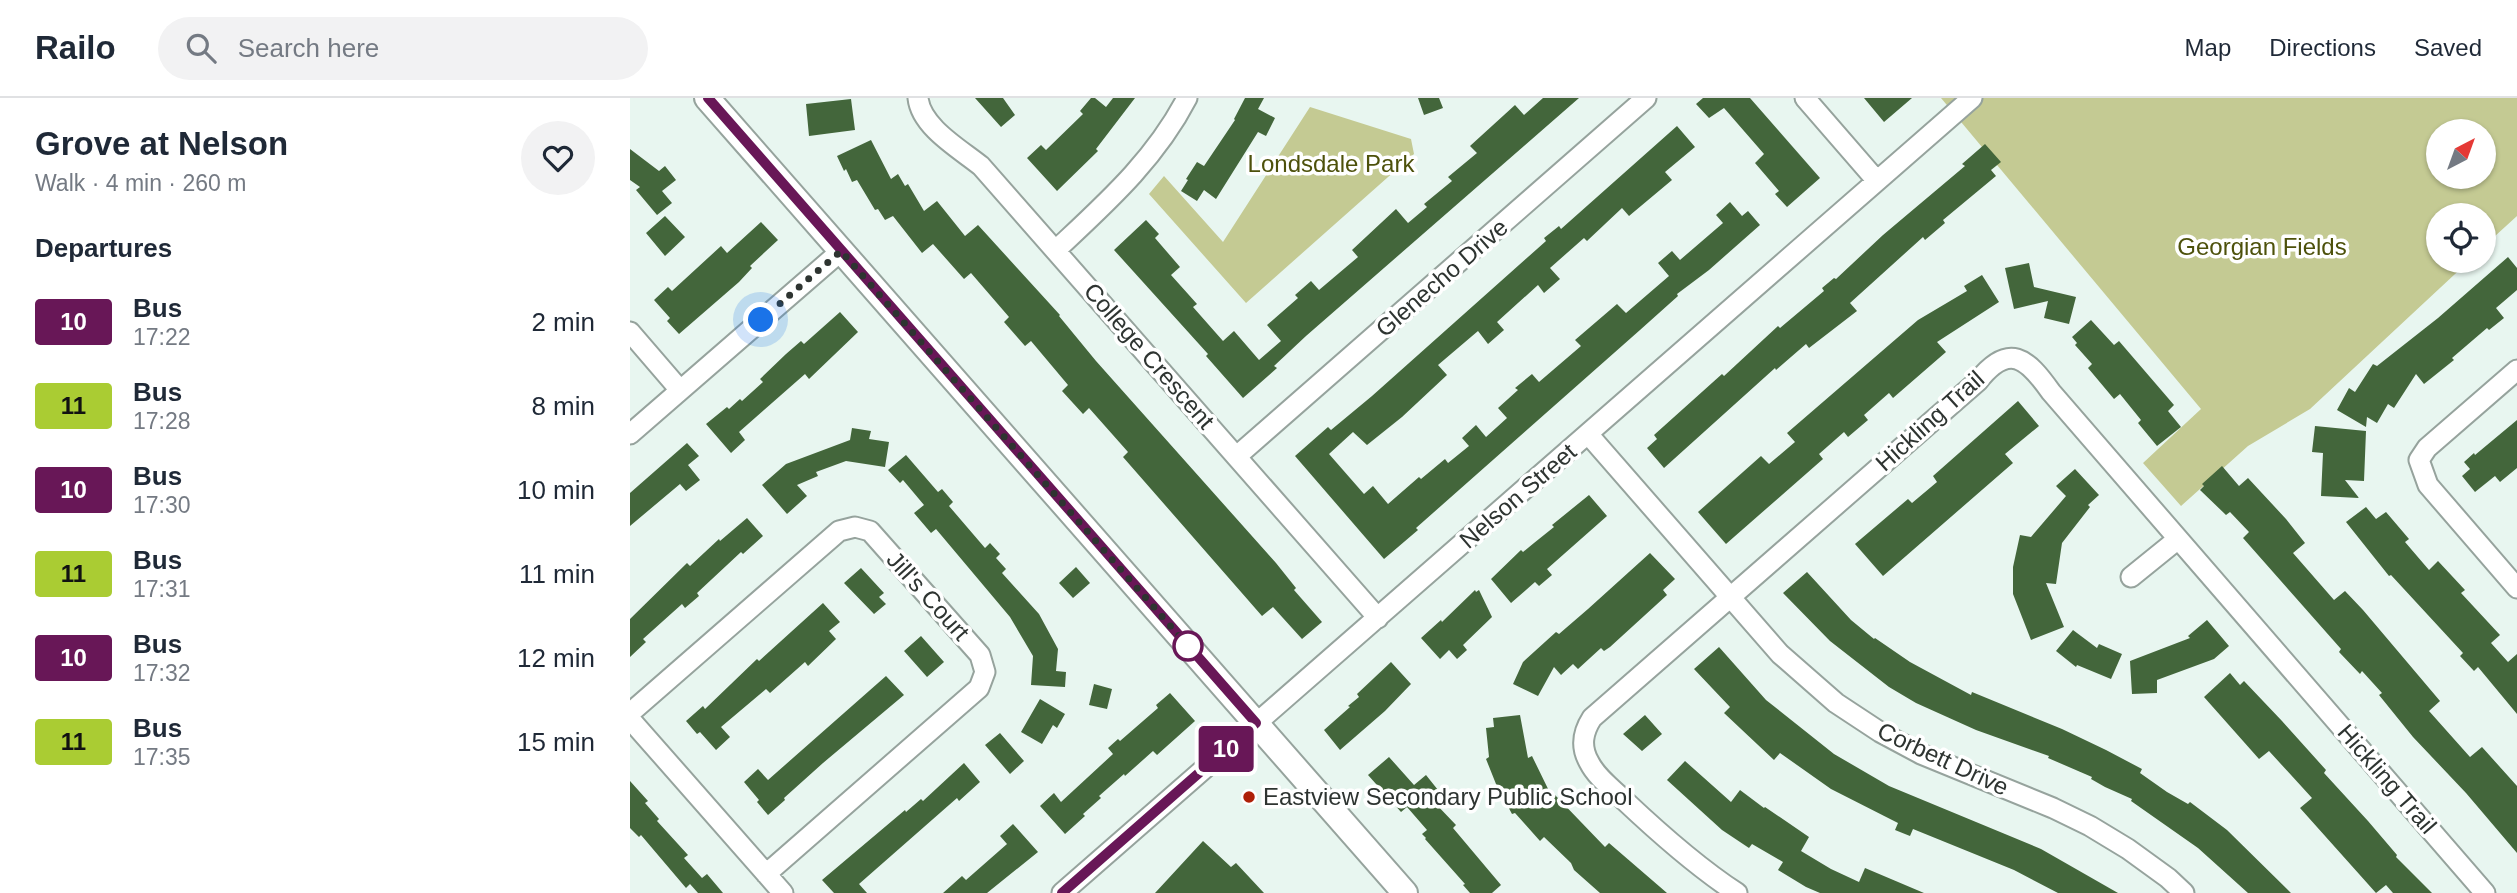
<!DOCTYPE html>
<html lang="en">
<head>
<meta charset="utf-8">
<style>
	body { margin:0; font-family:Arial,sans-serif; background:#f2f2f3; color:#1f2937; height:100vh; display:flex; flex-direction:column; font-size:26px; white-space:nowrap }
	* { box-sizing:border-box; margin:0 }
	p { font-size:23px; color:#747a83 }
	.icon { flex:none; width:38px; height:38px; fill:none; stroke:currentColor; stroke-width:2; stroke-linecap:round; stroke-linejoin:round }
	.map { position:relative; flex:1; overflow:hidden }
	.sheet { display:flex; flex-direction:column; background:#fff; width:630px }
	.sheet>* { flex:none }
	.badge { padding:0 14px; border-radius:5px; font-size:24px; line-height:46px }
	.needle { width:46px; rotate:41deg }
	.buttons { position:absolute; left:1796px; top:21px; display:grid; gap:14px }
	.buttons a { display:grid; place-items:center; width:70px; height:70px; border-radius:50%; background:#fff; box-shadow:0 2px 5px #0004; font-size:35px }
	.you { position:absolute; width:35px; height:35px; margin:-18px; border:5px solid #fff; border-radius:50%; background:#1a73e8; box-shadow:0 0 0 10px #1a73e833 }
	.map>.badge { position:absolute; translate:-50% -50%; box-shadow:0 0 0 4px #fff }
	h2 { padding:0 35px; font-size:26px; line-height:63px }
	.round { display:grid; place-items:center; flex:none; width:74px; height:74px; border-radius:37px; background:#f2f2f3 }
	.summary { display:flex; align-items:center; justify-content:space-between; height:119px; padding:0 35px }
	h1 { font-size:33px; font-weight:800; line-height:52px }
	ul { padding:0; list-style:none }
	li { display:flex; align-items:center; gap:21px; height:84px; padding:0 35px }
	li div { flex:1 }
	li b { display:block; font-size:26px }
	li em { font-style:normal }
	li .badge { min-width:77px; font-weight:700; text-align:center }
	header { display:flex; align-items:center; gap:42px; box-sizing:border-box; height:98px; padding:0 35px; background:#fff; border-bottom:2px solid #e0e1e3 }
	header strong { font-size:33px }
	nav { display:flex; gap:38px; margin-inline-start:auto; font-size:24px }
	.search { width:490px; height:63px; background:#f2f2f3; display:flex; align-items:center; gap:18px; box-sizing:border-box; padding:0 24px; border-radius:38px; color:#747a83; font-size:26px }
	main { display:flex; flex:1; min-height:0 }
	.map>svg:first-child { display:block }
	.green { fill:#c4ca93; fill-rule:evenodd }
	.building { fill:#43663b }
	.lines { fill:none; stroke-linecap:round; stroke-linejoin:round }
	.minor-casing { stroke:#96a39d; stroke-width:23 }
	.tertiary-casing { stroke:#96a39d; stroke-width:28 }
	.minor { stroke:#fff; stroke-width:19 }
	.tertiary { stroke:#fff; stroke-width:24 }
	.line-casing { stroke:#fff; stroke-width:16 }
	.line { stroke:#681757; stroke-width:10 }
	.walk { stroke:#2e3431; stroke-width:7; stroke-dasharray:0 12.6 }
	.stop-dot { fill:#fff; stroke:#681757; stroke-width:3.5 }
	.poi-dot { fill:#ae2008; stroke:#fff; stroke-width:2.5 }
	.labels { text-anchor:middle; stroke-width:7; stroke-linejoin:round; paint-order:stroke }
	.park-label { font-size:24px; fill:#4d510b; stroke:#fff }
	.street-label { font-size:24px; fill:#2e3431; stroke:#fff }
	.poi-label { font-size:24px; fill:#2e3431; stroke:#fff; text-anchor:start }
</style>
</head>
<body>
<header>
<strong>Railo</strong>
<div class="search"><svg class="icon" aria-label="search" viewBox="0 0 24 24"><circle cx="10" cy="10" r="6"/><path d="M15 15l6 6"/></svg>Search here</div>
<nav><a>Map</a><a>Directions</a><a>Saved</a></nav>
</header>
<main>
<section class="sheet">
<div class="summary"><div><h1>Grove at Nelson</h1><p>Walk · 4 min · 260 m</p></div><a class="round"><svg class="icon" aria-label="heart" viewBox="0 0 24 24"><path d="M12 20l-8-8c-3-5 5-10 8-4 3-6 11-1 8 4z"/></svg></a></div>
<h2>Departures</h2>
<ul>
<li><span class="badge" style="background:#681757;color:#fff">10</span><div><b>Bus</b><p>17:22</p></div><em>2 min</em></li>
<li><span class="badge" style="background:#ac3;color:#111">11</span><div><b>Bus</b><p>17:28</p></div><em>8 min</em></li>
<li><span class="badge" style="background:#681757;color:#fff">10</span><div><b>Bus</b><p>17:30</p></div><em>10 min</em></li>
<li><span class="badge" style="background:#ac3;color:#111">11</span><div><b>Bus</b><p>17:31</p></div><em>11 min</em></li>
<li><span class="badge" style="background:#681757;color:#fff">10</span><div><b>Bus</b><p>17:32</p></div><em>12 min</em></li>
<li><span class="badge" style="background:#ac3;color:#111">11</span><div><b>Bus</b><p>17:35</p></div><em>15 min</em></li>
</ul>
</section>
<div class="map">
<svg width="1887" height="795" viewBox="0 0 1887 795">
	<rect width="100%" height="100%" fill="#e8f6f0"/>
	<path class="green" d="M1311,0H1887V118L1853,149V117H1808V163H1839L1680,311L1618,348L1551,408L1513,365L1571,311ZM1808,33H1853V79H1808Z
		M680,9L781,41L784,56L616,205L519,96L534,78L593,144Z"/>
	<path class="building" d="M345,0H373L385,17L371,29Z
		M461,0H465L476,9L483,0H505L466,51L468,53L427,93L397,60L411,47L416,52L453,16L450,13Z
		M615,0H634L628,11L645,20L636,38L628,34L586,101L574,92L567,103L551,93L558,82L556,81L567,64L574,68L605,22L604,21Z
		M788,0H809L813,10L794,17Z
		M913,0H949L676,238L644,268L647,270L613,300L576,258L578,256L484,152L516,122L529,136L525,140L550,169L541,177L567,206L563,209L593,243L604,233L629,262L651,243L637,227L668,200L665,197L681,183L689,192L728,159L722,152L766,111L778,125L797,109L794,106L822,83L818,79L847,55L840,48L885,7L894,17Z
		M1073,0H1120L1190,80L1157,109L1145,96L1149,93L1125,65L1134,56L1094,10L1079,20L1066,6Z
		M1234,0H1282L1254,24Z
		M221,1L225,32L179,38L176,6Z
		M1047,28L1065,49L1035,74L1042,82L999,118L992,110L957,143L954,140L920,170L930,181L914,195L908,187L867,224L874,232L858,246L848,233L808,267L817,277L772,319L737,347L723,334L699,356L734,396L743,388L758,406L789,379L791,381L815,361L818,365L839,348L832,340L846,327L856,339L877,320L868,310L888,292L885,290L902,276L909,284L951,248L945,242L987,206L996,215L1039,178L1028,165L1042,153L1050,162L1093,125L1086,117L1100,104L1112,118L1118,113L1130,127L1079,172L1047,196L1048,198L1010,232L786,430L788,432L754,461L665,358L698,329L701,332L742,298L916,143L914,140L929,128L931,131Z
		M241,42L261,81L268,76L275,88L278,86L294,113L307,103L335,138L348,127L430,217L429,218L466,263L646,465L666,490L664,492L692,524L672,541L643,509L632,518L493,359L498,354L459,310L453,316L432,293L438,287L401,243L395,248L374,224L379,219L341,175L334,181L303,146L292,155L263,118L255,122L248,111L245,112L227,82L222,84L216,71L214,73L207,58Z
		M1355,46L1371,64L1361,72L1366,78L1313,122L1315,125L1295,142L1293,139L1220,205L1227,213L1179,250L1176,246L1146,272L1145,270L1034,370L1017,350L1027,341L1024,337L1092,276L1094,278L1148,228L1150,230L1194,193L1192,190L1204,180L1206,181L1253,137L1335,68L1332,66Z
		M0,51L29,73L35,68L46,82L32,93L42,105L27,117L6,92L10,89L0,82Z
		M35,118L55,139L35,158L16,135Z
		M131,124L148,142L120,168L122,170L109,184L49,236L37,223L40,220L24,202L38,189L42,193L91,148L97,155Z
		M1878,159L1887,170V192L1866,210L1874,220L1859,232L1857,230L1822,260L1824,262L1794,286L1786,276L1764,310L1758,306L1747,325L1737,319L1736,329L1707,312L1719,290L1725,294L1743,266L1747,268L1808,220Z
		M1399,165L1404,189L1446,199L1439,226L1414,220L1418,203L1384,211L1375,170Z
		M1352,177L1369,204L1307,244L1316,254L1263,300L1259,295L1234,317L1238,322L1218,339L1214,334L1189,356L1193,361L1096,446L1068,414L1131,358L1139,366L1165,344L1157,335L1288,222L1337,193L1334,188Z
		M210,214L228,234L179,281L175,276L109,334L115,342L101,355L76,326L97,309L99,311L110,301L112,303L133,284L130,281L156,256L171,243L174,246Z
		M1461,222L1484,247L1489,243L1544,307L1538,313L1551,329L1527,348L1508,325L1511,322L1490,296L1484,301L1458,270L1462,266L1445,247L1447,245L1442,239Z
		M1388,303L1409,328L1375,356L1383,365L1253,478L1225,446L1278,401L1282,405L1307,384L1303,378Z
		M1887,322V370L1870,384L1865,378L1845,394L1832,378L1840,371L1834,364L1844,355L1845,357Z
		M1685,328L1736,333L1734,383L1715,382L1729,400L1691,398L1693,355L1682,354Z
		M222,330L241,333L239,341L259,344L255,369L216,363L186,374L188,378L167,387L177,398L157,416L132,387L156,366L220,342Z
		M57,345L69,358L58,367L70,382L56,393L50,386L0,428V395Z
		M276,357L308,394L312,391L323,404L319,408L355,450L360,445L370,456L366,460L376,471L372,475L409,516L428,551L426,573L436,574L435,589L401,587L403,558L380,519L306,431L301,435L284,415L294,407L273,382L270,385L258,372Z
		M1592,368L1609,388L1618,380L1656,421L1675,445L1663,455L1704,502L1715,493L1733,512L1810,603L1799,613L1840,659L1852,649L1887,688V755L1836,695L1783,639L1749,597L1752,595L1732,573L1730,576L1709,554L1711,551L1613,440L1619,434L1600,414L1596,417L1570,392L1574,388L1572,386Z
		M1445,371L1469,397L1458,407L1460,409L1432,445L1426,486L1416,485L1434,529L1401,542L1383,496V469L1390,437L1401,439L1436,398L1426,388Z
		M959,397L977,418L917,471L922,477L909,488L905,484L881,505L861,481L891,452L893,454L904,445L924,429L922,427Z
		M1736,409L1746,421L1756,414L1779,441L1775,444L1799,472L1808,463L1835,492L1831,495L1870,537L1861,545L1878,564L1887,556V616L1848,569L1844,573L1830,558L1833,555L1761,477L1759,478L1716,424Z
		M117,420L133,438L113,456L111,454L67,495L69,498L55,510L52,506L13,541L16,544L0,559V521L57,465L60,468L89,441L90,443Z
		M1020,455L1045,481L1033,492L1037,497L980,549L974,553L971,550L948,571L943,566L931,577L924,569L908,598L883,586L893,564L926,534L929,536L958,511Z
		M446,469L460,485L443,500L429,485Z
		M231,470L254,495L249,499L256,506L244,516L214,485Z
		M1177,474L1221,522L1244,541L1245,540L1280,564L1341,597L1342,594L1432,631L1476,652L1512,671L1510,675L1537,694L1558,706L1560,704L1597,732L1661,795H1618L1568,750L1501,703L1502,701L1475,689L1461,681L1462,679L1418,660L1419,658L1346,632L1286,605L1259,589L1200,543L1153,495Z
		M845,492L846,494L849,492L862,519L833,547L837,552L827,561L819,552L810,561L791,540L811,522L812,524Z
		M193,505L210,524L199,533L206,541L178,568L175,564L140,595L136,591L91,629L100,639L86,652L70,634L67,636L56,623L73,608L75,611L127,561L129,563Z
		M1577,522L1599,548L1584,561L1527,582V595L1502,596L1500,563L1560,540L1558,538Z
		M1443,532L1467,550L1469,546L1492,556L1481,581L1447,567L1446,569L1426,553Z
		M291,538L314,564L297,579L274,553Z
		M1089,549L1136,602L1204,656L1259,688L1411,751L1488,795H1428L1384,772L1283,731L1280,738L1265,732L1268,725L1201,691L1150,655L1144,662L1094,615L1100,609L1064,571Z
		M761,564L781,586L755,613L710,652L694,632L720,609L718,608L729,599L727,596Z
		M1600,575L1610,587L1614,583L1652,623L1696,672L1694,675L1738,723L1767,757L1766,759L1802,795H1763L1756,787L1746,795L1670,710L1682,700L1639,653L1629,661L1574,599Z
		M256,578L274,597L193,665L154,700L155,702L138,717L127,704L129,702L114,684L128,671L138,682Z
		M464,586L482,591L477,611L459,607Z
		M540,595L565,623L527,657L523,653L495,678L494,676L469,698L471,700L453,716L455,718L435,736L410,708L424,695L431,704L483,656L478,650L488,641L490,643L528,610L526,607Z
		M410,601L435,616L427,630L423,627L412,646L391,634Z
		M890,617L898,660L902,658L922,699L925,697L975,749L979,745L1037,795H970L944,772L941,765L914,739L910,743L885,715L882,716L866,686L856,661L859,659L856,630L864,629L863,620Z
		M1015,617L1032,636L1012,653L993,636Z
		M370,635L394,663L380,676L355,647Z
		M759,659L784,687L796,677L812,697L804,704L826,727L823,730L871,787L862,795H840L833,787L835,786L795,741L796,740L792,736L797,732L777,709L771,714L738,677Z
		M1055,663L1101,704L1110,692L1134,710L1135,709L1179,739L1171,753L1201,771L1229,784L1235,770L1294,795H1190L1176,789L1148,772L1153,764L1122,746L1119,750L1092,732L1037,682Z
		M334,665L350,684L329,703L327,700L229,786L237,795H204L192,782L275,712L276,714L291,701L293,703Z
		M0,683L18,703L15,705L29,721L27,723L58,757L54,760L72,780L77,776L93,795H68L60,786L56,790L11,737L9,739L0,730Z
		M383,726L408,754L357,795H313L332,778L336,782L377,746L370,738Z
		M573,743L601,769L606,765L634,795H525Z"/>
	<g class="lines">
		<defs>
			<path id="minor" d="M288,0C291,29 330,51 351,68L748,520
				M1175,0L1247,83
				M426,152C475,106 525,62 557,0
				M0,234L50,292
				M1887,272L1797,350L1789,362L1798,387L1887,490
				M0,336L211,153
				M958,336L1150,556L1206,605L1250,634L1291,656L1423,710L1460,728L1498,751L1538,780L1554,795
				M607,358L1016,0
				M1501,479L1548,441
				M0,615L209,433L225,429L240,433L350,557L355,574L349,590L136,776
				M0,621L153,795
				M432,795L1342,0
				M1107,795C1067,769 1030,736 995,703C983,691 967,680 959,664C950,648 953,634 962,620L1348,283C1379,244 1397,260 1421,294L1855,795"/>
			<path id="tertiary" d="M77,0L775,795"/>
		</defs>
		<use href="#minor" class="minor-casing"/>
		<use href="#tertiary" class="tertiary-casing"/>
		<use href="#minor" class="minor"/>
		<use href="#tertiary" class="tertiary"/>
	</g>
	<g class="lines">
		<defs>
			<path id="line" d="M78,0L626,625L432,795"/>
		</defs>
		<use href="#line" class="line-casing"/>
		<use href="#line" class="line"/>
		<path class="walk" d="M131,222L211,153L558,548"/>
	</g>
	<circle class="stop-dot" cx="558" cy="548" r="14"/>
	<circle class="poi-dot" cx="619" cy="699" r="7"/>
	<g class="labels">
		<g class="park-label">
			<text x="701" y="74">Londsdale Park</text>
			<text x="1632" y="157">Georgian Fields</text>
		</g>
		<g class="street-label">
			<text transform="translate(812 180) rotate(-41)" y="8">Glenecho Drive</text>
			<text transform="translate(519 258) rotate(49)" y="8">College Crescent</text>
			<text transform="translate(1300 323) rotate(-42)" y="8">Hickling Trail</text>
			<text transform="translate(888 398) rotate(-41)" y="8">Nelson Street</text>
			<text transform="translate(298 498) rotate(48)" y="8">Jill's Court</text>
			<text transform="translate(1313 661) rotate(25)" y="8">Corbett Drive</text>
			<text transform="translate(1757 681) rotate(49)" y="8">Hickling Trail</text>
		</g>
		<g class="poi-label">
			<text x="633" y="707">Eastview Secondary Public School</text>
		</g>
	</g>
</svg>
<div class="buttons">
<a><svg class="needle" viewBox="-14 -14 28 28"><path d="M0-13l5 13h-10z" fill="#e53935"/><path d="M0 13l5-13h-10z" fill="#747a83"/></svg></a>
<a><svg class="icon" aria-label="locate" viewBox="0 0 24 24"><circle cx="12" cy="12" r="6"/><path d="M12 2v4M12 18v4M2 12h4M18 12h4"/></svg></a>
</div>
<div class="you" style="left:131px;top:222px"></div>
<b class="badge" style="left:596px;top:651px;background:#681757;color:#fff">10</b>
</div>
</main>
</body>
</html>
